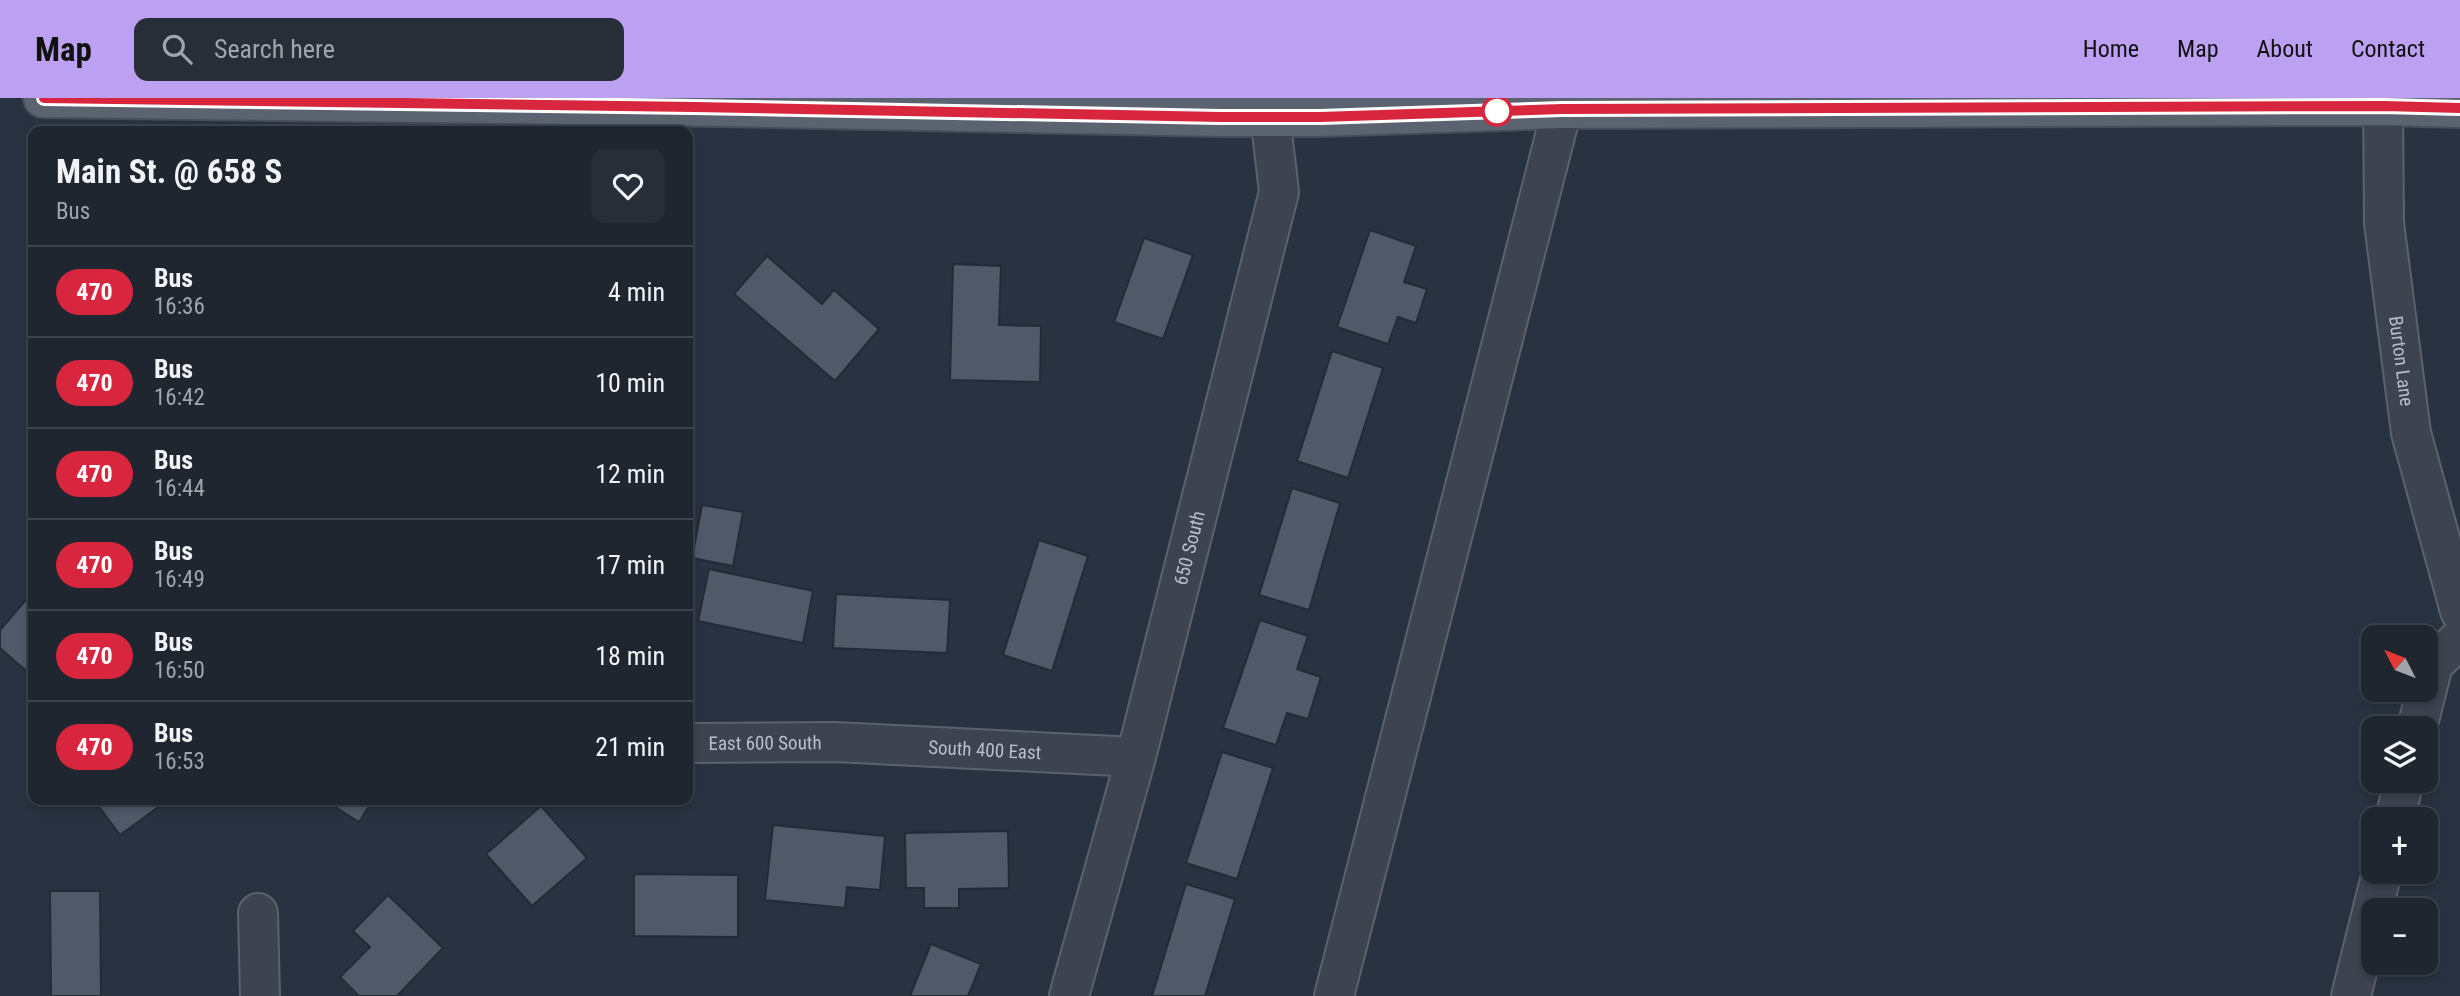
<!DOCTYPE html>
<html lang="en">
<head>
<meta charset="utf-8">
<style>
	body { margin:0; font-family:"Roboto Condensed",sans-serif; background:#272e38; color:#f1f3f6; height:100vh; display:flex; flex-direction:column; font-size:26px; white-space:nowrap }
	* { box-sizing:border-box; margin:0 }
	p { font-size:23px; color:#a1a5ab }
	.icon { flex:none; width:38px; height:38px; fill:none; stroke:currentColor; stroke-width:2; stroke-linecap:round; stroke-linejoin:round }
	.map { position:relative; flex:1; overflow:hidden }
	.sheet { position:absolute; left:28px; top:28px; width:665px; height:679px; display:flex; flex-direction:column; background:#1f2630; border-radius:14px; box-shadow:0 4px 10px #0003,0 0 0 2px #3c434c }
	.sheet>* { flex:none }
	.badge { padding:0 14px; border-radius:23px; font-size:24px; line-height:46px }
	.needle { width:46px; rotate:312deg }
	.buttons { position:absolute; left:2361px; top:527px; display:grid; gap:14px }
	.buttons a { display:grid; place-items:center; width:77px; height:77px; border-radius:14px; background:#1f2630; box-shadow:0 4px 10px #0003,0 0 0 2px #3c434c; font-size:35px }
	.map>.badge { position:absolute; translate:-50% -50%; box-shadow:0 0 0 4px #fff }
	.round { display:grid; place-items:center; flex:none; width:74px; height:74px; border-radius:14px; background:#272e38 }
	.head { display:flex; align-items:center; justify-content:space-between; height:119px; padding:0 28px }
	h1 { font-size:33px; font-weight:700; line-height:52px }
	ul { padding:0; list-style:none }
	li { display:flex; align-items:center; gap:21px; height:91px; padding:0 28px; border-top:2px solid #3c434c }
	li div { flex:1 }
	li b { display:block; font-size:26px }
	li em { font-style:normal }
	li .badge { min-width:77px; font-weight:700; text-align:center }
	header { display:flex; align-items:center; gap:42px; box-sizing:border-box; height:98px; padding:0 35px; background:#bca0f2; color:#111 }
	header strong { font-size:33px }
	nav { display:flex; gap:38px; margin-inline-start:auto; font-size:24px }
	.search { width:490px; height:63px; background:#272e38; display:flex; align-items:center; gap:18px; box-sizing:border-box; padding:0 24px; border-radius:14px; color:#a1a5ab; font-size:26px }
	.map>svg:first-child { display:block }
	.building { fill:#4f5968; stroke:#242b37; stroke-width:2 }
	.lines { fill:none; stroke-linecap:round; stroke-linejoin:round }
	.minor-casing { stroke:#5b626d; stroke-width:42 }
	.major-casing { stroke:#474d59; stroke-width:42 }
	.minor { stroke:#3d4450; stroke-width:38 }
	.major { stroke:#5b6370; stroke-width:38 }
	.line-casing { stroke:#fff; stroke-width:16 }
	.line { stroke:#d7263d; stroke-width:10 }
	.stop-dot { fill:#fff; stroke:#d7263d; stroke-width:3.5 }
	.labels { text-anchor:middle; stroke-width:5; stroke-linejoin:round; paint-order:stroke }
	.street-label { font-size:19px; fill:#babfca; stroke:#212935 }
</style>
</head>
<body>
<header>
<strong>Map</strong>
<div class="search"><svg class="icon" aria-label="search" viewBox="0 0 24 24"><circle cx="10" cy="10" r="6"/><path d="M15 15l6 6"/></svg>Search here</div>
<nav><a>Home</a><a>Map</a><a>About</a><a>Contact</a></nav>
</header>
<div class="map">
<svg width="2460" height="898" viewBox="0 0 2460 898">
	<rect width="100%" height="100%" fill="#293240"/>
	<path class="building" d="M1370,132L1416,148L1404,184L1427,191L1416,225L1398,219L1388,246L1337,229Z
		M1144,140L1193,157L1163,241L1114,224Z
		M767,158L822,206L834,192L879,231L835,283L734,196Z
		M953,166L1001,168L999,227L1041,228L1040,284L950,282Z
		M1332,253L1383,270L1348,380L1297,363Z
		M1292,390L1340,405L1309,512L1259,497Z
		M702,407L743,414L733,468L692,460Z
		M1039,442L1088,458L1052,573L1003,557Z
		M709,471L813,493L803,545L698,523Z
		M836,496L950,502L947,555L833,550Z
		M30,497L33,499V579L0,550V532Z
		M1260,522L1308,538L1297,571L1321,579L1308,621L1287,615L1276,647L1223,630Z
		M1222,654L1273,670L1237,781L1186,765Z
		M94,702H168L120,737Z
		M324,702H373L359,724Z
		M541,708L587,760L532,808L486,756Z
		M773,727L885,738L880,792L847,789L845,810L765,802Z
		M1008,733L1009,790L959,791V810H924V790H906L905,735Z
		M634,776L738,777V839L634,838Z
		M1186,786L1235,801L1205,898H1152Z
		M50,793H100L101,898H51Z
		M388,797L443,850L397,898H359L340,879L370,849L353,833Z
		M931,846L981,866L968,898H910Z"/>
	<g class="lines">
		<defs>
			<g id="minor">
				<path id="s1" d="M2383,0L2384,125L2411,335L2460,513"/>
				<path d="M2417,630L2433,567L2460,540"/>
				<path id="s2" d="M693,645L835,644L1136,659"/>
				<path d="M2395,721L2404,682"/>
				<path d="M258,815L260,898"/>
				<path id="s3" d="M1069,898L1136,659L1279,94L1268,0"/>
				<path d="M1334,898L1562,11"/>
				<path d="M2351,898L2382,774"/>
			</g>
			<path id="major" d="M43,0L721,9L1220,19H1320L1562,11L2384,8L2460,10"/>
		</defs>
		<use href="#minor" class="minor-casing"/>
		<use href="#major" class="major-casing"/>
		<use href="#minor" class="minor"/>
		<use href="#major" class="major"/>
	</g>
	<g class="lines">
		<defs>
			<path id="line" d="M44,0L694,9L1220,19H1320L1562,11L2384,8L2460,10"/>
		</defs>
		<use href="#line" class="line-casing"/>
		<use href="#line" class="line"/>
	</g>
	<circle class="stop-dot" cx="1497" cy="13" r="14"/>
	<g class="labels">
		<g class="street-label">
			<text dy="7" stroke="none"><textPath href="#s1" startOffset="264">Burton Lane</textPath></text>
			<text dy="7" stroke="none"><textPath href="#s3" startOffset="464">650 South</textPath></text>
			<text dy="7" stroke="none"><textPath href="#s2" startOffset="72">East 600 South</textPath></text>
			<text dy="7" stroke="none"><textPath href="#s2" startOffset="292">South 400 East</textPath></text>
		</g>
	</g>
</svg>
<div class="buttons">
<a><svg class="needle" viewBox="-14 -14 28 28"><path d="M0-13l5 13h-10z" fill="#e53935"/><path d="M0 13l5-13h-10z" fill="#a1a5ab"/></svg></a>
<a><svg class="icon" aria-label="layers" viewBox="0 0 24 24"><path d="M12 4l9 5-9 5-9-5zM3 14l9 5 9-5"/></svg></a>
<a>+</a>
<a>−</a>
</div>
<section class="sheet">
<div class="head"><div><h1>Main St. @ 658 S</h1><p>Bus</p></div><a class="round"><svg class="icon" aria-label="heart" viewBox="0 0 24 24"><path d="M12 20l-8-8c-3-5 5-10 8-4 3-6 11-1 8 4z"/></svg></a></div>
<ul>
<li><span class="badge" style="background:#d7263d;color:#fff">470</span><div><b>Bus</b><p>16:36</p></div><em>4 min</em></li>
<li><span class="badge" style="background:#d7263d;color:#fff">470</span><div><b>Bus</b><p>16:42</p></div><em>10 min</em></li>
<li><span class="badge" style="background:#d7263d;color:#fff">470</span><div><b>Bus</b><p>16:44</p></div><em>12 min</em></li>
<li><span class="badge" style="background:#d7263d;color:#fff">470</span><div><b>Bus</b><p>16:49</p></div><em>17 min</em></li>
<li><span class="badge" style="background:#d7263d;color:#fff">470</span><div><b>Bus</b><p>16:50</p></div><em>18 min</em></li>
<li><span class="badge" style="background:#d7263d;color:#fff">470</span><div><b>Bus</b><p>16:53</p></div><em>21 min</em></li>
</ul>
</section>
</div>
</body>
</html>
